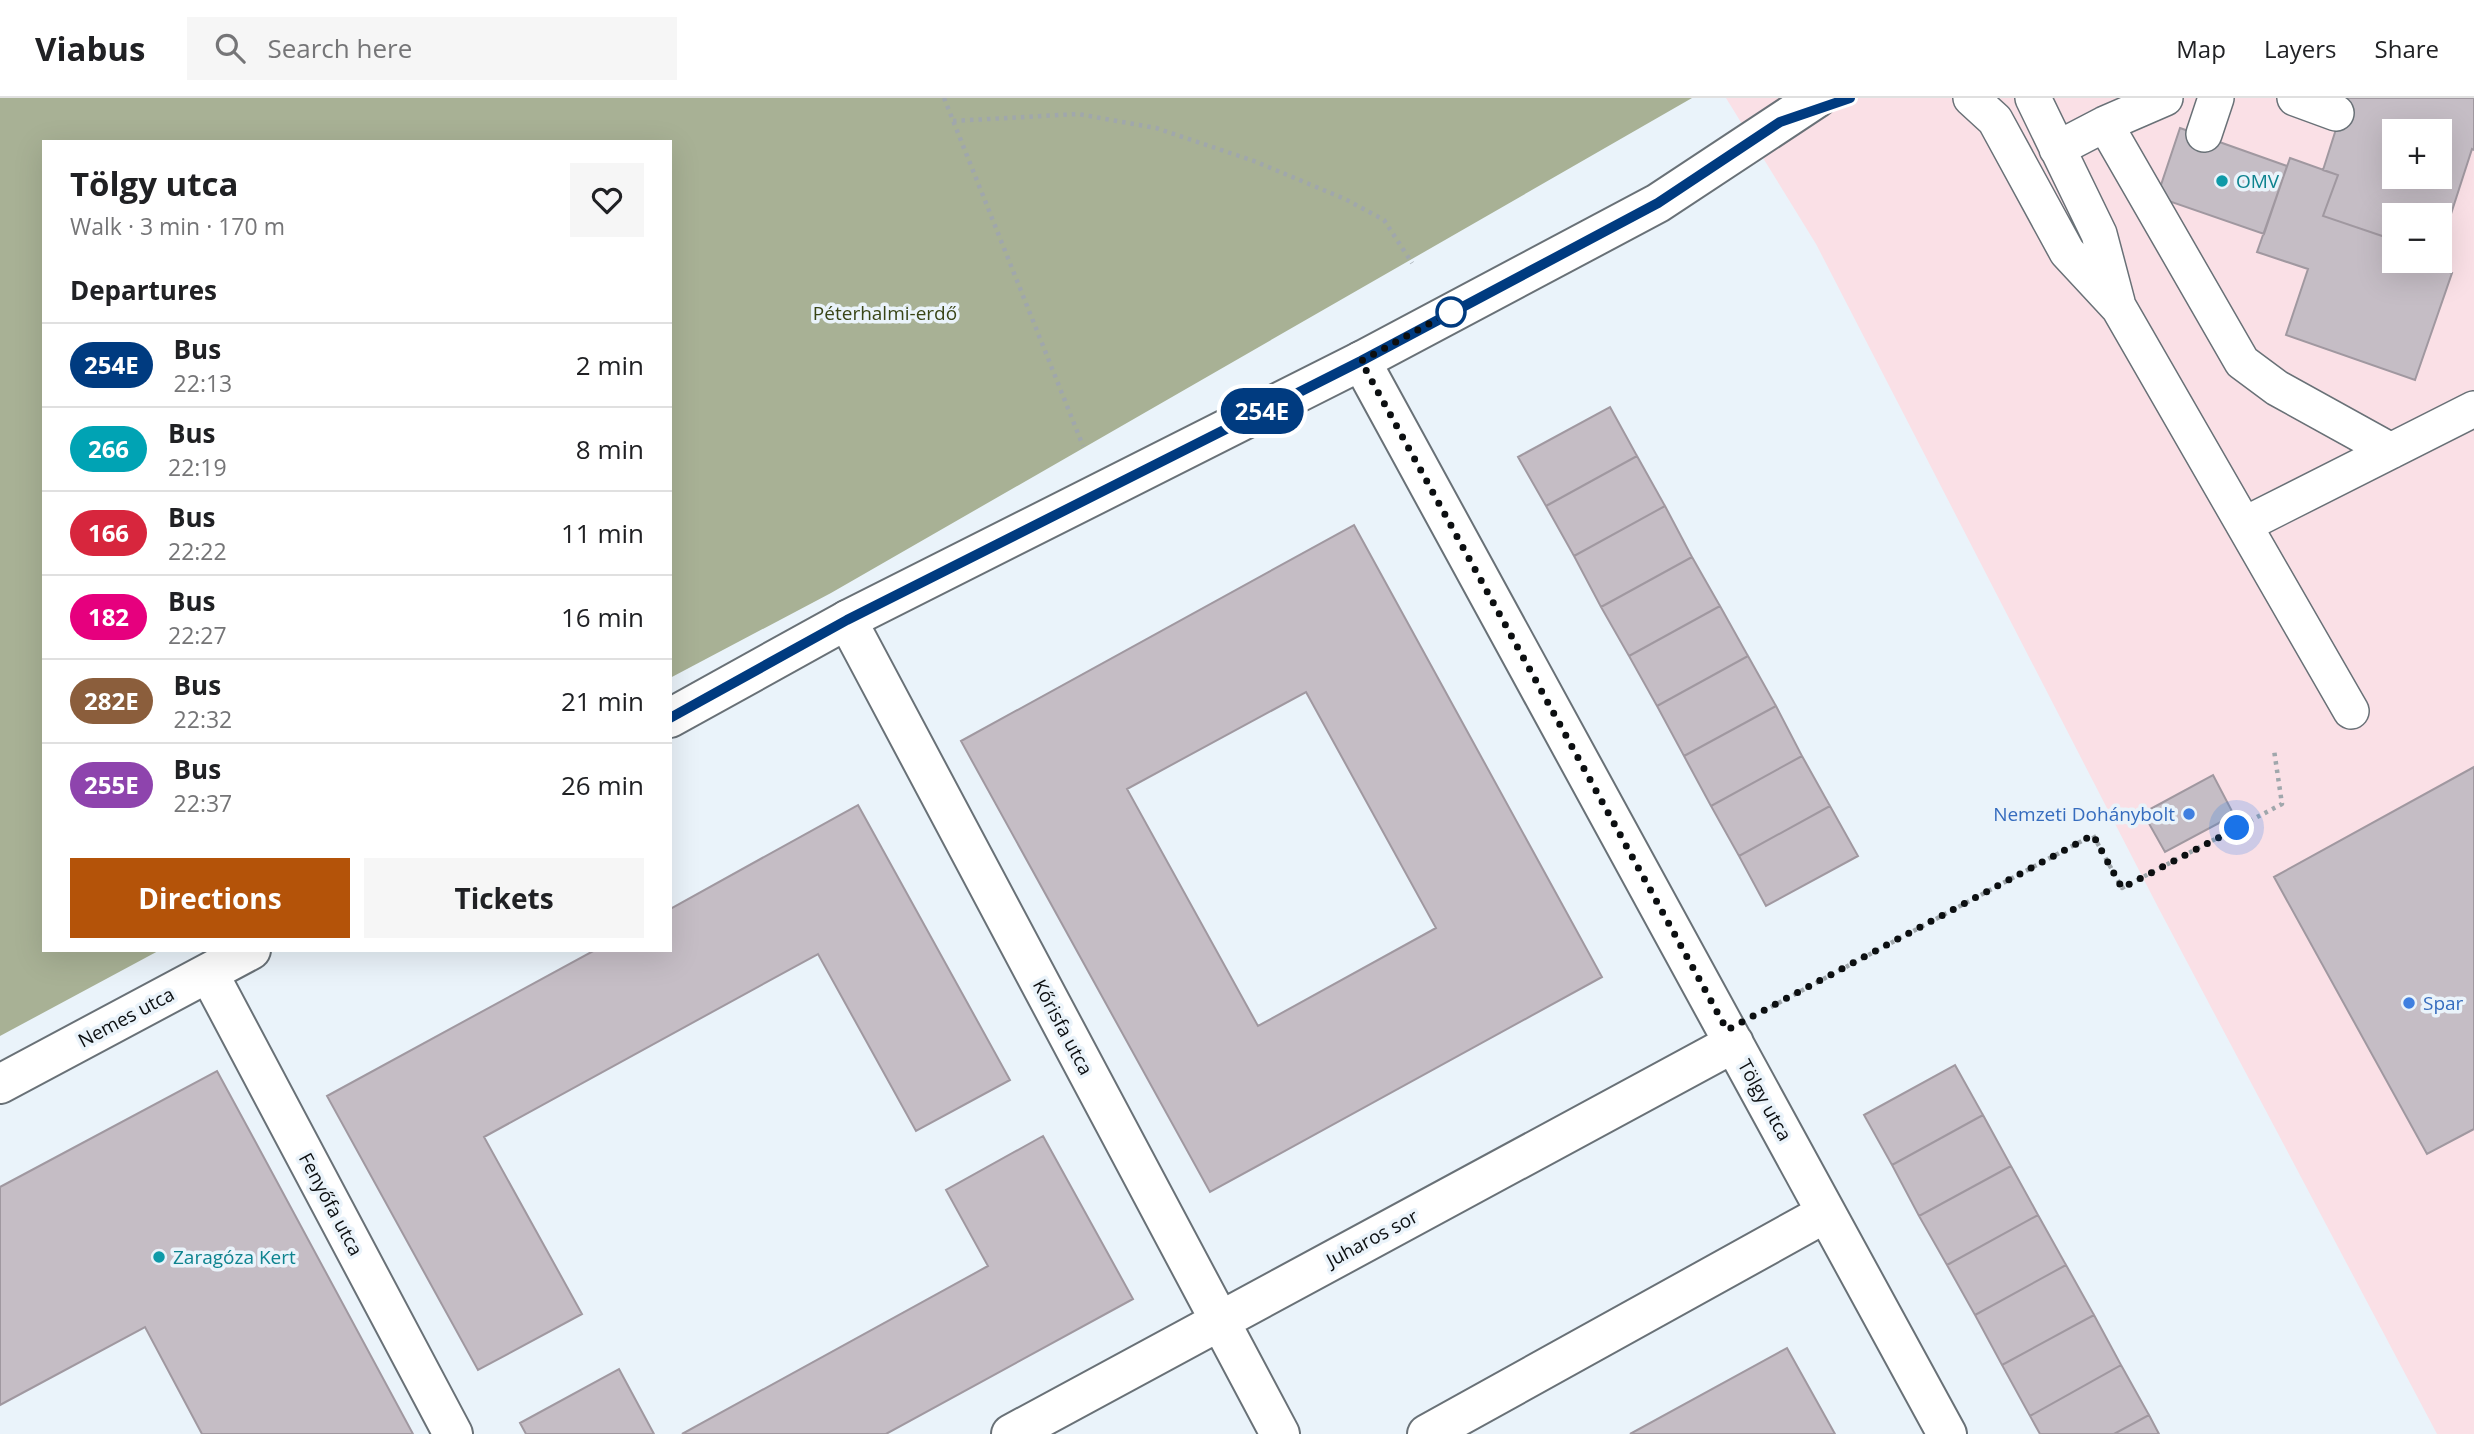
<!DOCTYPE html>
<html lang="en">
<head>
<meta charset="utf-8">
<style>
	body { margin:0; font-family:"Open Sans",sans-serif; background:#f6f6f6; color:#202124; height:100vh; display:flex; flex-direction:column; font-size:26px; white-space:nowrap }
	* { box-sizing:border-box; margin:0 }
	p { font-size:23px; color:#757577 }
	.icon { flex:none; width:38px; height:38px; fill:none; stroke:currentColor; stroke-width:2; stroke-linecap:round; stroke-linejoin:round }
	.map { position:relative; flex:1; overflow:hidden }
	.side { position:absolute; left:42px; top:42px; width:630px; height:812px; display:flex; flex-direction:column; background:#fff; border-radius:0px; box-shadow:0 7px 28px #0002 }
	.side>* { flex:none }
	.badge { padding:0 14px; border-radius:23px; font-size:24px; line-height:46px }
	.buttons { position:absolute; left:2382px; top:21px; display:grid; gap:14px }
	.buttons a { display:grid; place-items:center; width:70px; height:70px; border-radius:0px; background:#fff; box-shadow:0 7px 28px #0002; font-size:35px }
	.you { position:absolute; width:35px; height:35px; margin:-18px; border:5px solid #fff; border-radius:50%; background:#1a73e8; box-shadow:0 0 0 10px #1a73e833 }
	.map>.badge { position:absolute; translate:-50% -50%; box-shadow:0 0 0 4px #fff }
	h2 { padding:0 28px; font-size:26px; line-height:63px }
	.round { display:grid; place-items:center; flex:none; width:74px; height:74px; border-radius:0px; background:#f6f6f6 }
	.headline { display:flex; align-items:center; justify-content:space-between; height:119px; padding:0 28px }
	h1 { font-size:33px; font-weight:700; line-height:52px }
	.action { display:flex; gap:14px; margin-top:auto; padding:14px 28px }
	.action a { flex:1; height:80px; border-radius:0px; background:#b45309; color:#fff; font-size:28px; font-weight:700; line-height:80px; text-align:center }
	.action a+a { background:#f6f6f6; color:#202124 }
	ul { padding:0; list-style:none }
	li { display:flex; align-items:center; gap:21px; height:84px; padding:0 28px; border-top:2px solid #e0e0e0 }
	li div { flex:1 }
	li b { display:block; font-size:26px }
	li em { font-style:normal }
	li .badge { min-width:77px; font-weight:700; text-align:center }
	header { display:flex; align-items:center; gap:42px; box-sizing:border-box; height:98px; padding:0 35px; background:#fff; border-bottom:2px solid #e0e0e0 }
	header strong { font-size:33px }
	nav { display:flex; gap:38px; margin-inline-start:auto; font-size:24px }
	.search { width:490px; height:63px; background:#f6f6f6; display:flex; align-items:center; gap:18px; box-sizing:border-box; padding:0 24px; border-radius:0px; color:#757577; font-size:26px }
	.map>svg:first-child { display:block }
	.commercial { fill:#fae0e6; fill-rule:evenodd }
	.forest { fill:#a8b195 }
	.building { fill:#c5bdc5; stroke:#a098a0; stroke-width:2; fill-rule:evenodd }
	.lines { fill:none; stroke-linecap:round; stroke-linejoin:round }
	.service-casing { stroke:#697177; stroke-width:38 }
	.minor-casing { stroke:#697177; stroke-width:42 }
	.tertiary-casing { stroke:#697177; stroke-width:42 }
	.path { stroke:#a0a7ac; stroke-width:4.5; stroke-dasharray:3.5 5; stroke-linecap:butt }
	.service { stroke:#fff; stroke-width:35 }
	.minor { stroke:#fff; stroke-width:38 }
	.tertiary { stroke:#fff; stroke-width:38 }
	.line-casing { stroke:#fff; stroke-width:16 }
	.line { stroke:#003b80; stroke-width:10 }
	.walk { stroke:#0c0f11; stroke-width:7; stroke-dasharray:0 12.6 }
	.culture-dot { fill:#0f9aa8; stroke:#eaf3fa; stroke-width:2.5 }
	.stop-dot { fill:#fff; stroke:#003b80; stroke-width:3.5 }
	.shop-dot { fill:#3f7fe0; stroke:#eaf3fa; stroke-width:2.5 }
	.labels { text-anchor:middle; stroke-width:7; stroke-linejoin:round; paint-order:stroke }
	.culture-label { font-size:19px; fill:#0d838f; stroke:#eaf3fa; text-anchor:start }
	.park-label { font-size:19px; fill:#394516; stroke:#eaf3fa }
	.shop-label { font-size:19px; fill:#366cbe; stroke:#eaf3fa; text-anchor:end }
	.street-label { font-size:19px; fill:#0c0f11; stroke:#eaf3fa }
</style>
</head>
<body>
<header>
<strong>Viabus</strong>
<div class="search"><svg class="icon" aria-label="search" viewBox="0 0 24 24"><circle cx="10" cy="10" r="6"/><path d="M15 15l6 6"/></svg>Search here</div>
<nav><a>Map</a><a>Layers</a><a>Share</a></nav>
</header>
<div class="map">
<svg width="2474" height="1336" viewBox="0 0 2474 1336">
	<rect width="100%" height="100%" fill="#eaf3fa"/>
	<path class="commercial" d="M1726,0H2474V1336H2437L2159,811L1816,146ZM2394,33H2440V79H2394ZM2394,117H2440V163H2394Z"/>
	<path class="forest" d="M0,0H1692L831,495L670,580V44H44V852H160L0,938Z"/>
	<path class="building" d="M2342,0H2474V52L2472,51L2440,150V117H2394V142L2323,118L2338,77L2323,72L2344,6ZM2394,33H2440V79H2394Z
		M2180,30L2287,68L2264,136L2157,99Z
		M2290,60L2338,77L2323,118L2394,142V163H2435L2434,168L2452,175L2415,282L2286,237L2308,171L2257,154Z
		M1610,309L1637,358L1546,408L1518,359Z
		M1637,358L1665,408L1574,458L1546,408Z
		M1665,408L1692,459L1601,509L1574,458Z
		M1354,427L1602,879L1210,1094L961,643ZM1306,594L1436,830L1258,928L1127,691Z
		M1692,459L1720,508L1629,558L1601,509Z
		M1720,508L1748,558L1657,608L1629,558Z
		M1748,558L1776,608L1684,658L1657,608Z
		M1776,608L1802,658L1711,708L1684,658Z
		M1802,658L1830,708L1739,758L1711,708Z
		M2474,669V1031L2427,1056L2274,779Z
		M2213,677L2234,717L2165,754L2143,715Z
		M858,707L1010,982L916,1033L818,856L484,1039L582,1216L478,1272L327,998L595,852H670V811Z
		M1830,708L1858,758L1766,808L1739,758Z
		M1955,967L1983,1017L1892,1067L1864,1017Z
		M217,973L255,1043L413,1336H202L145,1229L0,1307V1089Z
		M1983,1017L2011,1068L1919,1118L1892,1067Z
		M1043,1038L1133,1201L886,1336H682L988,1168L946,1092Z
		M2011,1068L2038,1117L1947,1167L1919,1118Z
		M2038,1117L2066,1167L1975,1217L1947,1167Z
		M2066,1167L2094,1217L2002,1267L1975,1217Z
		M2094,1217L2121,1267L2030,1318L2002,1267Z
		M1787,1250L1835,1336H1630Z
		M2121,1267L2149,1317L2114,1336H2040L2030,1318Z
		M619,1271L654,1336H526L520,1325Z
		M2149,1317L2159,1336H2114Z"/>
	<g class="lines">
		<defs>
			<path id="service" d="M1971,0L1995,22L2067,154L2119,210L2351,613
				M2033,0L2099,136L2117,204
				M2295,0L2336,15
				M2105,26L2242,264L2277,290L2391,353
				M2204,36L2216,0
				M2057,51L2105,26L2165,0
				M2244,427L2474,311"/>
			<path id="minor" d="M1361,263L1947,1336
				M847,522L1280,1336
				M209,876L453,1336
				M1011,1336L1734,945
				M1427,1336L1826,1115"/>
			<path id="tertiary" d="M670,620L847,522L1361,263L1658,105L1817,0
				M0,986L251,852"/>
		</defs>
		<use href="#service" class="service-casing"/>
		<use href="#minor" class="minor-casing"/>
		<use href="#tertiary" class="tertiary-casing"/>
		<path class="path" d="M944,0L1083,348
			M953,23L1078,16L1156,30L1254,63L1345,101L1384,122L1412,165
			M1771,909L2093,737L2122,790L2282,706L2274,652"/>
		<use href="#service" class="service"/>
		<use href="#minor" class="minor"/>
		<use href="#tertiary" class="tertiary"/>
	</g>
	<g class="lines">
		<defs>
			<path id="line" d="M670,620L847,522L1361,263L1658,105L1780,24L1850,0"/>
		</defs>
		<use href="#line" class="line-casing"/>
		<use href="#line" class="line"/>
		<path class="walk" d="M1451,214L1361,263L1727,932L2093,737L2122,790L2237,730"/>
	</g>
	<g class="culture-dot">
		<circle cx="2222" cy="83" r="7"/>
		<circle cx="159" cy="1159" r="7"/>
	</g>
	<circle class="stop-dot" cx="1451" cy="214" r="14"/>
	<g class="shop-dot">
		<circle cx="2189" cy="716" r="7"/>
		<circle cx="2409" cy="905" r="7"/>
	</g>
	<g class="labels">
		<g class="culture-label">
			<text x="2236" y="90">OMV</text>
			<text x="173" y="1166">Zaragóza Kert</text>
		</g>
		<g class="park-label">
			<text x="885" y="222">Péterhalmi-erdő</text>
		</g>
		<g class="shop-label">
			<text x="2175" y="723">Nemzeti Dohánybolt</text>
			<text x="2423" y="912" text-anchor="start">Spar</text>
		</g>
		<g class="street-label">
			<text transform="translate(126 919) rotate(-28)" y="7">Nemes utca</text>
			<text transform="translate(1063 929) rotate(62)" y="7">Kőrisfa utca</text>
			<text transform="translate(1765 1002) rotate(61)" y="7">Tölgy utca</text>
			<text transform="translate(331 1106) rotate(62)" y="7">Fenyőfa utca</text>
			<text transform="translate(1372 1140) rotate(-28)" y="7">Juharos sor</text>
		</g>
	</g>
</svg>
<div class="buttons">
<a>+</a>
<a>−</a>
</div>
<div class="you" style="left:2237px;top:730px"></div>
<b class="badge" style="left:1262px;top:313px;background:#003b80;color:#fff">254E</b>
<section class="side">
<div class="headline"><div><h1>Tölgy utca</h1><p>Walk · 3 min · 170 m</p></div><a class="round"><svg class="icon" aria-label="heart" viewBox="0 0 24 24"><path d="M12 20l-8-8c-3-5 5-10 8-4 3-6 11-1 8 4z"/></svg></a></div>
<h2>Departures</h2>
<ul>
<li><span class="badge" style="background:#003b80;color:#fff">254E</span><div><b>Bus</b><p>22:13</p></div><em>2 min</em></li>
<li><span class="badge" style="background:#00a3b4;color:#fff">266</span><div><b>Bus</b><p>22:19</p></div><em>8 min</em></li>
<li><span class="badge" style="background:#d7263d;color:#fff">166</span><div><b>Bus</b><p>22:22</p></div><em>11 min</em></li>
<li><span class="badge" style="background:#e6007e;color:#fff">182</span><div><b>Bus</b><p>22:27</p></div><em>16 min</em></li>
<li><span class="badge" style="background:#8b5e3c;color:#fff">282E</span><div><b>Bus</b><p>22:32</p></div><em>21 min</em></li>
<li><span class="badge" style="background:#8e44ad;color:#fff">255E</span><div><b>Bus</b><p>22:37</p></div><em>26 min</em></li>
</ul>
<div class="action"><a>Directions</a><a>Tickets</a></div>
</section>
</div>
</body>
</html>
